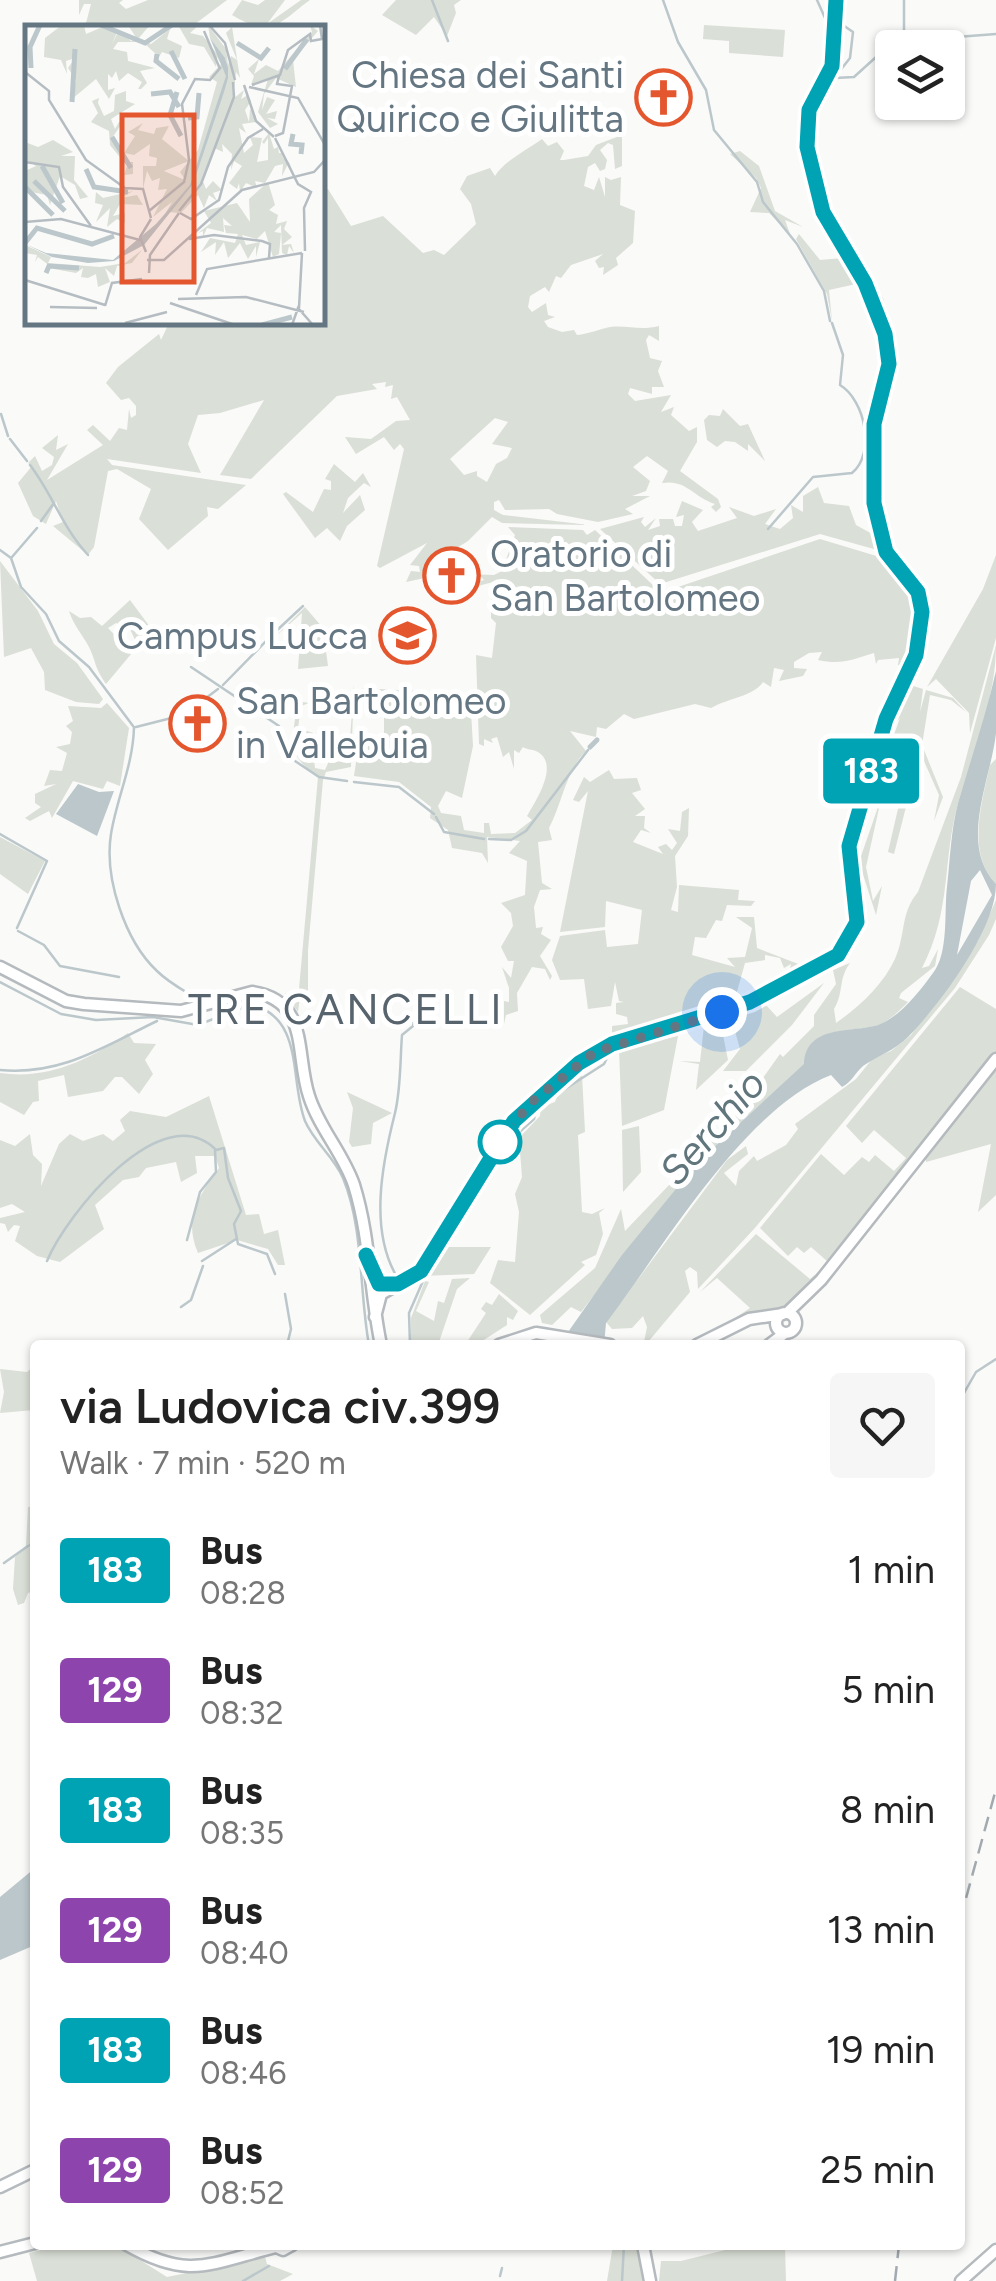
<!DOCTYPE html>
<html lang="en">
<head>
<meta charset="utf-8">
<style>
	body { margin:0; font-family:Figtree,sans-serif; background:#f6f6f6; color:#222; height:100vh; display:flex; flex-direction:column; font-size:38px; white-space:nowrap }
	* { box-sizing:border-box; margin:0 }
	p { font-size:32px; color:#767676 }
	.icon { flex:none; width:55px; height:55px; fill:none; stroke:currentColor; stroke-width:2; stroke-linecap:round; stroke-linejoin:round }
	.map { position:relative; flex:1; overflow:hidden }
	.panel { position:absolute; left:30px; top:1340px; width:935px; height:910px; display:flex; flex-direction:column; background:#fff; border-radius:10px; box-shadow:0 2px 8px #0004 }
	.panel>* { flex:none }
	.badge { padding:0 20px; border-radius:8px; font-size:35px; line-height:65px }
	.fabs { position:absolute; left:875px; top:30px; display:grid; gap:20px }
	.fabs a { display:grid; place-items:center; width:90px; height:90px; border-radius:10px; background:#fff; box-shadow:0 2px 8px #0004; font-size:50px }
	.you { position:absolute; width:50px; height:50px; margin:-25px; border:8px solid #fff; border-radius:50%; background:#1a73e8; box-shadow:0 0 0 15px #1a73e833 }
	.map>.badge { position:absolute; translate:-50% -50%; box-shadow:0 0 0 5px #fff }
	.round { display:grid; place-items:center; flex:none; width:105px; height:105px; border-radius:10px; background:#f6f6f6 }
	.summary { display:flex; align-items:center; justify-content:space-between; height:170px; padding:0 30px }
	h1 { font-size:48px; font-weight:600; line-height:75px }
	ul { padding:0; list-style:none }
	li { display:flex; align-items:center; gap:30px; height:120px; padding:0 30px }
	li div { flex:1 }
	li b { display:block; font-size:38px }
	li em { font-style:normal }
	li .badge { min-width:110px; font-weight:700; text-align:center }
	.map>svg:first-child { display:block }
	.green { fill:#dadfd7; fill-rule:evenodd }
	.water { fill:#bbc7cb; fill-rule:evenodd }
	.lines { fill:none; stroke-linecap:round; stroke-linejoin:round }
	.stream { stroke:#bbc7cb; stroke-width:2.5 }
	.canal { stroke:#bbc7cb; stroke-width:5 }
	.major-casing { stroke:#b5babe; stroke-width:15 }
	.major { stroke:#fff; stroke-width:10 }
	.rail { stroke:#a2aab0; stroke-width:2.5; stroke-dasharray:15 8; stroke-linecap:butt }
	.line-casing { stroke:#fff; stroke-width:22 }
	.line { stroke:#00a3b4; stroke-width:15 }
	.walk { stroke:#657683; stroke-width:10; stroke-dasharray:0 18 }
	.stop-dot { fill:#fff; stroke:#00a3b4; stroke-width:5 }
	.labels { text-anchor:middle; stroke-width:10; stroke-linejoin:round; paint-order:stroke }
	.poi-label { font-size:38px; fill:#657683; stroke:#fff; text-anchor:end }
	.water-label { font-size:40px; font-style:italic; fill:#60757c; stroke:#fff }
	.quarter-label { font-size:42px; letter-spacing:2.5px; fill:#57646e; stroke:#fff }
	.inset-river { fill:none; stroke:#bbc7cb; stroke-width:5 }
	.inset-road { fill:none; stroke:#b5bdc2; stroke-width:2.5 }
	.view { fill:#e4572e; fill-opacity:0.15; stroke:#e4572e; stroke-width:5 }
	.inset-edge { fill:none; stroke:#657683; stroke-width:5 }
</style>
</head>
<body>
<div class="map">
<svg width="996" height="2281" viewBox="0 0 996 2281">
	<rect width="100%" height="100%" fill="#fafaf8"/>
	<path class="green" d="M79,0H123L119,3L126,9L148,0H227L191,27H85L91,4H84L79,15Z
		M242,0L258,5L265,0H285L267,24L301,0H310C277,24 273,39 232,15Z
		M396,0H461L454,5L456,13L447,36L434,17L416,35L382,15Z
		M704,25L785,30L783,57L729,53V41L703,39Z
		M622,135V166L615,169L613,145L608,143L600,150L607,160L605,169L600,171L595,163L588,167L584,186L594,190L599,177L605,197V177L611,180L621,177L620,205L635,211L633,243L616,258L618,265L603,275L604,267L599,268L595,261L603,254L571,265L561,278L556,276L549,292L545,287L530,296L528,307L532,312L546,303L548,315L555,317L544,321L548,327L562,332L574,330L577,335C589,334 599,329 610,327C628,325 640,331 659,326V341L649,335L646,340L650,358L662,361L658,371L664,387H652V394L630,388L628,394L635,401L671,395L661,412L674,407L671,415L689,431L697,427V442L680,471L718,499L721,507L716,512L711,507L715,504C692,496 686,479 662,483L668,471L647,456L633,467L650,481L646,491L632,496H650L625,509L633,514L598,522L557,514L549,509L505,510L499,500L494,502V510L503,515L589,525L502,523L492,517L468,541L442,557L446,566L440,569L442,581L458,584L454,585L460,592L442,588L434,576L406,582L411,571L420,572L419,566L410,565L427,543L380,568L377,566L404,449L400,444L394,450L384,437L356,454L345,437L371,439L396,421L410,420L397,397L391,399L393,385L385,387L386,382L372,384L377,389L337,396L251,479L220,475L264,400L220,413L198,415L188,444L201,473L107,459L112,465L246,485L218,509L207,507L208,516L168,550L139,519L151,489L117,469L108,471L94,547L88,555L53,526L63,522L56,501L46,524L33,516L18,483L32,466L28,463L35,456L42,471L52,465L54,457L42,448L58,435L56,450L68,444L47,480L103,445L87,430L93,425L110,441L119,428L127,430L129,409L131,418L136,415V406L129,398L121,400L106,383L118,367L159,334L161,340L169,323L322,322L323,190L328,189L351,226L383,216L423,253L434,250L444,255L476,224L471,204L460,189L467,176L490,168L495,176C504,161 527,150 542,139L548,146L557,142L564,151L560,160H564L588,156L596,145ZM495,418L508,422L492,444L512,448L507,458L496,464L487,482L477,476V471L464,475L450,459Z
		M740,151L759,166L775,211L803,227L785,220L790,234L769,213L750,212L761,188L756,178L730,154Z
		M799,234L820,260L843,258L856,284L829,290L832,321L827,294L796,239Z
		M723,409L740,426L748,424L765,461L748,444V451L735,442L725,441L717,447L707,440L704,420L709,415L720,416Z
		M334,464L355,482L363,473L371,487L364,483L348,498L343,513L360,495L365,510L347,526L340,541L327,528L315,538L283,494L286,492L313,512L324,489L331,490V481L325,479Z
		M818,487L824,503L849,506L856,525L874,535L881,551L820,534L660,584L600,529L644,517L641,522L645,527L656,518L648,530L660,526L659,519H673L675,526H682L684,515L676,517L682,501L703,510L692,522L698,531L737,518L729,507L754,516L776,509L765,524L780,529L793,518L791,505L803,512V496Z
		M508,527L583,530L587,535L595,530L657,589L675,588L820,539L883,558L910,586L919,610L910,668L898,665L899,658L878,660L876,664L874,653C851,660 841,665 818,660L822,652L809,653L794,662V668L807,669L803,676L779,681L784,670L774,668L771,687L763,682C754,696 729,698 711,708L695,704L634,719L624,714L606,729L597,727L596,737L570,731L586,751C566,770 562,804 549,828L552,840L538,842L542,883L552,889L540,890L534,907L536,928L543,927L541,934L551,940L540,956L552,976L550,980L545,969L532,967L517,993L518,1011L506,1015L504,1024V1001L509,1002V988L502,967L511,978L514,961H508L501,947L513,926L511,913L501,903L525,895L527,861L509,853L520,841L487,837L488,863L482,853L452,848L448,830L430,818L431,807L399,782L354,776L359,742L384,743V695L362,688L470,694L473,746L462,798L446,791L438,806L441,813L461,816L464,830L484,833V823H489L491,834L515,833L532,820L527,816C536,800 561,763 536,751C532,749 527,750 523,747L519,753L514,750V769L509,752L503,757L497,737L491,739L493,743L484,739V746L479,744L476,655L492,658L496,623L491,618V596L502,585L497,581L478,586L475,583L484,580L480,576L471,578L472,584L466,588L463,579L466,574L494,575L502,571L515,535Z
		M996,555V638L970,733L969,713L936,679L927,687L983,589Z
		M0,561L38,611L54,644L77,663L103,699L99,704L76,702L45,690L44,672L31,648L4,657Z
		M130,600L162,643L155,651L136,642L130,629L116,623L108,628L132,653L106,684C94,667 96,661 89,647C82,634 74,626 69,611L80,618L91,617L102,626Z
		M305,607L323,628L328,666L298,669L302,613L275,637Z
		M996,645C996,698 973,753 958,803C942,862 952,910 922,968L929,966L938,949L935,966L901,993L899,998L908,1002C899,1011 888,1023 875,1026C845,1033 814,1025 805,1064L698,1162L581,1312L571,1307L552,1325L542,1323L540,1315L595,1268L621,1209L625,1231L738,1113L780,1054L783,1057L814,1026V1015L836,984L833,970L850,963C838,979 844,993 834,1009L836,1023C859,1007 883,985 895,959C906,935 900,913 918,892L961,777Z
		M354,685L351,767L326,772L323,780L308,950V998L301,989L298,1012L285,993L295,996L299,989L318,777C282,750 294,743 297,701L309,703L301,706L298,728L313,733L311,738H298L300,756L314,759L315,768L325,770L329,761L348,762L352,713L349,709L325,716L324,690L348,702L352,701Z
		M910,685L923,689L920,712L926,690L953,698L966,712L951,700L930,695L922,745L943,797L934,821L939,795L920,752L894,854L888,852L906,774L905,768L896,765L887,772L866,867L873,901L882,886L876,915L859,862L877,810L880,773L900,718L893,725L889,722Z
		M107,703L129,728L120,786L107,781L103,789L73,781L52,818L49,811L30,821L25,818L41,807L35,803V794L56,784L44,786L50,770L62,771L67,753L56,747L70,744L72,732L66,726L73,721L68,706L101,708Z
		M996,759V884C966,853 982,802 990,765Z
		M609,770L614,779L637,778L641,790L632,793L645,809L635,816H645L644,828L651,833L641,830L633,842L663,854L658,847L666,844L672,850L677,843L668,829L680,831L682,812L689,808L688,836L675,856L677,887L671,910L678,912L679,885L739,890L738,900L755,901L751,906L727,905L722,921L716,920L706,938L695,937L692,955L735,967L727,958L745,957L752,928L736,917H754L757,948L806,967L798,966L799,973L789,974L791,964L784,968L780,958L765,955V960L745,963L733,1006L612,1040V1026L628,1024L627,1017L616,1014V1003L624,1002L619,1001L615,982L611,1006L588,1009L584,979L560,980L552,960L560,936L605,930L607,947L638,944L642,910L606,901L605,927L560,932L588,791L579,802L573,800L584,777L590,782Z
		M0,837L45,861L28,894L0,874Z
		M996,900V919L989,935L955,988L754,1229L698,1289L697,1272L690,1267L685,1271L690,1292L648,1342H644L647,1327L643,1316L632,1328L612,1329L606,1322L727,1160L746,1146L748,1154L724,1173L736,1186L739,1171L754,1156L757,1161L786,1145L798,1129L795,1124L856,1079L873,1058L891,1051L911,1035L978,941Z
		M824,983L792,1025L746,1071H723L740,1049L731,1017L765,1004L777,1017Z
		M960,987L996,1009V1056L842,1249L828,1262L811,1247L804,1253L797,1247L788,1256L760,1228L821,1154L844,1175L862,1157L869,1162L875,1155L894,1171L906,1158L874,1130L862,1143L846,1126Z
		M720,1020L728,1060L696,1090L699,1064L679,1061L700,1062L704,1026Z
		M128,1033L134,1043L156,1044L145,1060L153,1074L139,1094L122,1077H115L103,1091L68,1097L64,1075L38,1081L39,1101L33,1102L24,1115L0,1102V1073C48,1080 89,1060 128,1033Z
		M678,1036L664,1110L622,1126L619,1049Z
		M996,1063V1195L978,1212L991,1144L926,1162L925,1152Z
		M582,1075L585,1132L578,1135L582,1212L592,1214L605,1208L599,1213L603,1234L596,1255L581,1262L585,1265L530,1315L490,1283L498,1260L515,1262L519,1212L515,1194L522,1177L519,1138L540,1116L541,1107L555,1102L558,1094Z
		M347,1092L392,1113L373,1123L371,1144L352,1147L349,1142L353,1108Z
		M209,1096L246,1215L259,1214L264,1234L278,1230L285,1265H278L268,1249L237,1240L198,1253C183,1218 199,1196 219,1168L215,1156H195L197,1173L181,1182L176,1162L146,1168L139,1177L123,1180L95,1205L104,1229L60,1262L37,1256L15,1241L20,1226L14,1225L8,1232L5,1224L0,1223V1218L25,1212L12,1204L0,1208V1140L15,1146L30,1134L33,1155L42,1164L41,1186L59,1144L70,1134L83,1141L103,1134L113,1141L125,1131L120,1120L130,1111L166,1117Z
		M639,1126L641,1172L623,1192L622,1130Z
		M756,1234L810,1279L834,1259L796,1306L735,1318L750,1308L717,1278L700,1292Z
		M439,1247H491L474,1274L421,1276Z
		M470,1278L457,1289L438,1345H411V1318L425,1281L429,1282L416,1311L434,1321L438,1301L444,1303L452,1279Z
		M499,1294L518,1311L513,1320L507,1317V1325L476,1345H465L486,1313L481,1309L486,1302L492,1305Z
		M35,1365V1425L34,1426V1410L0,1413L4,1392L0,1369L27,1372Z
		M35,1506V1591L28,1593L24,1603L18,1605L13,1589L15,1557L26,1546L28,1507Z
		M60,2245H116L167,2277L265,2257L267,2264L293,2274L280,2281H37L29,2253Z
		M613,2245H638L645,2281H607Z
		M745,2245L785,2247L786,2281H659L661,2261H681Z"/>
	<path class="water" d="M996,671C996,691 996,713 996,733C991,780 958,844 996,884C996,930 939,1005 908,1037C894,1051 877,1056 863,1066C854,1074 853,1081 842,1087L831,1075C743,1109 662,1250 606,1323L604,1345H559L622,1255L698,1162L804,1064C806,1024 852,1033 878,1025C900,1017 920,991 933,973C949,953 944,911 947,887C950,859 951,830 958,803C971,759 986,715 996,671ZM980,870L992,895L957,955L971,881Z
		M78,784L99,792L114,791L97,836L56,814Z
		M35,1868V1945L0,1960V1897Z"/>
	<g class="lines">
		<path class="stream" d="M432,0L448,41
			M663,0L678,42L706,90L714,130L757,182L763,202L797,244L824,291L830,321
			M817,0L825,18
			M904,0V38
			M835,77L850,58L853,32L840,23
			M835,78L854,77L886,48L904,41L996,34
			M862,269L882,299L888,329
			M890,337L893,359
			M887,392L894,367
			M1,414L8,436
			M10,439L27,461
			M30,465C53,495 62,527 88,555
			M41,521L54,503
			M768,529L813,477L852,473C876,453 865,400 840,385L843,355L832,323
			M0,550L11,558L21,587L46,614L59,641L89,667L133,726
			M12,557L37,528
			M273,634L303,606
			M922,651L928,623L923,590
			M191,667L279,726
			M223,685L271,636
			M206,698L218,689
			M134,727C133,766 117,797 111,834C104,878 125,941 157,971C170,984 187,992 202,1002
			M136,727L199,711L201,701
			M281,732L291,755
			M879,760L888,731
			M295,761L319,777L347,781
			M354,782L399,787L434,814
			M436,817L444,832L484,839
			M0,834L47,861L17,928
			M489,839L511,840L526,831L588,750
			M854,857L869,792
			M18,931L44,945L60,966L119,977
			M831,968C861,943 868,922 858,885
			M0,982L61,1014L96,1020L153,1017L198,1025L251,1004C305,1019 289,1079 305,1121C314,1142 334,1157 343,1178C364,1229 359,1291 369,1345
			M0,1070C61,1076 105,1046 157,1021
			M516,1135L534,1119L537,1107L604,1064L611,1050L688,1030L761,1004
			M187,1240L200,1192L216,1172L215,1151
			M47,1261C66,1215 162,1095 216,1150L224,1148L228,1178L241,1211L234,1224L238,1244L267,1254L275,1274
			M202,1261L236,1239
			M397,1277C369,1230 382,1164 395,1113C401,1088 400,1061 402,1035L413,1026L415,1016
			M425,1279L441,1249
			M285,1294L291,1329L287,1345
			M181,1307L191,1300L203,1266
			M410,1345L409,1313L423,1281
			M960,1400L976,1372L996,1359
			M30,1545L35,1544
			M4,1563L28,1546
			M500,2276L502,2268
			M243,2281L269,2266
			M622,2281L624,2245"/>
		<path class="canal" d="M590,747L597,740"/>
		<defs>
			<path id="major" d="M0,967L66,1001L84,1004L181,1011L252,992C310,1000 295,1055 309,1096C319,1128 343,1153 354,1185C370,1236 370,1293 381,1345
				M787,1313L821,1280L996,1059
				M776 1323a10 10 0 1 1 20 0a10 10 0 1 1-20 0Z
				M375,1317L381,1294L421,1271L514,1121L579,1063L620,1041L750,1002L838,955L857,917L849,846L886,719L917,655L922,612L918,591L887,552L874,503V424L889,365L885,334L865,283L823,212L807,147L809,110L832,65L836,0
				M499,1345L536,1333L610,1345
				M697,1345L749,1319L783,1314
				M769,1345L785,1333
				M0,2187L35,2170
				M127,2245C190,2281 211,2263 276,2247
				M643,2245L650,2281
				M274,2246L283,2250L292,2245
				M0,2252L35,2243
				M961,2281L996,2250"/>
		</defs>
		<use href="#major" class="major-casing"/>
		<use href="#major" class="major"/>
		<path class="rail" d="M960,1920L996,1789
			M895,2281L899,2245"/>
	</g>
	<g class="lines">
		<defs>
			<path id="line" d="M366,1255L379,1284H398L421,1271L514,1121L579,1063L612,1044L750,1002L838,955L857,922L849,846L886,719L916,655L922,612L918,592L886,552L874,503V424L889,364L885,334L865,283L823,212L807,147L809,110L832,66L836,0"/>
		</defs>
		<use href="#line" class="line-casing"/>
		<use href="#line" class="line"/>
		<path class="walk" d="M500,1142L529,1104L595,1052L722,1012"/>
	</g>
	<defs>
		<symbol id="church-ring" viewBox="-11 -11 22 22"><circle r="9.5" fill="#fff" stroke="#e4572e" stroke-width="1.5"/><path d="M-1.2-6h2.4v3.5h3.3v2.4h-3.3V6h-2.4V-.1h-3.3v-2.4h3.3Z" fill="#e4572e"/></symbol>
		<symbol id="university-ring" viewBox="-11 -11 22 22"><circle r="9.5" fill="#fff" stroke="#e4572e" stroke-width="1.5"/><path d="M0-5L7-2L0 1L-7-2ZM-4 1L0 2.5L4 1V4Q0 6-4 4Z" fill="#e4572e"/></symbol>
	</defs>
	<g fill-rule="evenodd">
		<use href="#church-ring" x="632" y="66" width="63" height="63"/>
		<use href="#church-ring" x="420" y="544" width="63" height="63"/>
		<use href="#university-ring" x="376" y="604" width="63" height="63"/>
		<use href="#church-ring" x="166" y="692" width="63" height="63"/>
	</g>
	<circle class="stop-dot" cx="500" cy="1142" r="20"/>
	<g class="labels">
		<g class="poi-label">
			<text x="624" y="88">Chiesa dei Santi<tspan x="624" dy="44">Quirico e Giulitta</tspan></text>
			<text x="490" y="567" text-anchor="start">Oratorio di<tspan x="490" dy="44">San Bartolomeo</tspan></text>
			<text x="368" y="649">Campus Lucca</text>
			<text x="236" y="714" text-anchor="start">San Bartolomeo<tspan x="236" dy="44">in Vallebuia</tspan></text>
		</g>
		<g class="water-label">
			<text transform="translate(712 1127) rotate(-49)" y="14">Serchio</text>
		</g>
		<g class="quarter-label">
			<text x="346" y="1024">TRE CANCELLI</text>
		</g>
	</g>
	<g transform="translate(25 25)">
		<rect width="300" height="300" fill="#fafaf8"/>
		<path d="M37,0H59L61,9L82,0L92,7L87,19L94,5L106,16L112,14L103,0H125L113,14L126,19L145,4L142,14L157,21L154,33L137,27L134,32L118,17H93L88,24L102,27L103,36L130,43L115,46L122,58L116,64H113L117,57L103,48L94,56L91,46L87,53L83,49V65L90,63L84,74L71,54L47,74L51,55L43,43L50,33L41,36L42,49L36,35L19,32L20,13ZM153,0H174L165,8L178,11L197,35L202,50L201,35L185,13L183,0L201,24L203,40L206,31L212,35L201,8L207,2L215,53L211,47L208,74L219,65L216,74L223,70L226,76L220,85L224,97L225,84L231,91V97L217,99L221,108L214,103L219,128L228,120L225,112L237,113L232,137L243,135V113L239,119L237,117L244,108L249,124L253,122L254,128H257L258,133L263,136L265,139L266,144L263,139L257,151L258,139L250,141L240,158L230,156L232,163L221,158L215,167L214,158L212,164L204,158L217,141L209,136L206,145L207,129L197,119L198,127L189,123L177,154L181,164L188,156L197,165L188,168L192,176L184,170L179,183L173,170L156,188L141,187L147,177L128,192L142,164L133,165L135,153L127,156L122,146L118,164V141H131L132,133L124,131L125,119L109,130L99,128L110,111L103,107L118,98L113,105L129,109L131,103L144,101L137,114L164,136L139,146L160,155L155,147L173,125L192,57L184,52L196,39L192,32L191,42L179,22L164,19ZM285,0L293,6L268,35L271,62L251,53L239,69L237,85L242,72L250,75L241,89L252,86L250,94L242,93L253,99L245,103L233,87L243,54L226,60L229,51L223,44L234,34L229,49L241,40L253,46L287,7ZM101,66V76L110,79L86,94L90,104L94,97H98L87,113L101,137H108V149L99,150L102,141L85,120L84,106L66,97L73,88L67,76L74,73L73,78L79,91L89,86L90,70ZM28,115L48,127L36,131H50L49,155L63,172L55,174L50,160L35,151L25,180L22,170L1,166L0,146L11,141L0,134V117L13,122ZM243,157L250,180L244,185L253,190L251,199L262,196L259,204L267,212L257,220L266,219L269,228L264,221L262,230L257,228L256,200L249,207L256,208L254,229L248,232L240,206L232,214L217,210L221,220L235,217L231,232V221L223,234L215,218L203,233L199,217L190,230L191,217L176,227L185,213L210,218L213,209L201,208L199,200L207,201L198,193L199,207L182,203L178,212V206L173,208L186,198L179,186L212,178L225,197L224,174ZM108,166L96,173L112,170L118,180L95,179L88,191L100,188V198L92,194L82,202L85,183L71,197L78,180L70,178L71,167L78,173ZM0,220L26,232L23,238L75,242L100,238L117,225L107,238L92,241L89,251L80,243L85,257L73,262L71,249L63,253L56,252L58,243L51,248L29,244L13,232L10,237L12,230L0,228Z" fill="#dadfd7"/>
		<path d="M185,13L200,33L203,43V53L199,67L168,159L119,220L89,236L63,238L27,232L0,219L21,228L88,235L131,199L165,160L201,51Z" fill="#bbc7cb"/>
		<path class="inset-river" d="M76,0L120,18L147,0M212,18L236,33L244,23M146,26L160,54M132,29L131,36L154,54M6,43L5,22L15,0M260,44L282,14M152,67L145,90L156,111M126,69L145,67L154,82M47,77L50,24M163,93L172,92L174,68M268,109L266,119L277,120L276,129M87,112L106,143M17,141L38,178M61,144L69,162L103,167M9,156L40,186M0,162L28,190M0,218L12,203L67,219L89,211M21,248L24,241L54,243M237,300L267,292"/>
		<path class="inset-road" d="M184,0L200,18L210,55M179,6L195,44M0,47L24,66V75L61,135L100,163L118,164L126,193M219,60L231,96L249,112M227,60L255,50L263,25L285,9L286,16L297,14L295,0M224,62L273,73L300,120M250,111L258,108L267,61L252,59L254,51M250,113L273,159L286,167L279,183L280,226M0,137L34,142L38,162L66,201M124,186L159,157L164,135L157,79L170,54L185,55L196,42M154,186L176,159L209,72L208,57M155,188L166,194L194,175L203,142L223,113L238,104M0,197L36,194L115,215M164,214L189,210L237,216L245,219L244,233M121,227L115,212L126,194M122,235H139L217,165L289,147L300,135M124,248L125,230L154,188M0,255L80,280M171,270L182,244L277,228M153,274L221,272L279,287M145,278L210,300M80,281L87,258L117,254M25,282L72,283M274,283L277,228M100,298L142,287M267,300L273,283L288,300"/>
		<path class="view" d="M97,90H169V257H97Z"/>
		<rect width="300" height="300" class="inset-edge"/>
	</g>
</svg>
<div class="fabs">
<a><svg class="icon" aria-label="layers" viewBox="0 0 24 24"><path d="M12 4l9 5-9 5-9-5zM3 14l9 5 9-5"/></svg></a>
</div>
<div class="you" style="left:722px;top:1012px"></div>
<b class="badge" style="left:871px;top:771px;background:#00a3b4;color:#fff">183</b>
<section class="panel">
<div class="summary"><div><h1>via Ludovica civ.399</h1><p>Walk · 7 min · 520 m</p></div><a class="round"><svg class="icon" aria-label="heart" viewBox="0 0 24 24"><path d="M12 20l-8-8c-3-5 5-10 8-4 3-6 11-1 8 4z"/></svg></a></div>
<ul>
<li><span class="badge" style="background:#00a3b4;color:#fff">183</span><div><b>Bus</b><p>08:28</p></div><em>1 min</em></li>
<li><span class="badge" style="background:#8e44ad;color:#fff">129</span><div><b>Bus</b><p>08:32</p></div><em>5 min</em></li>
<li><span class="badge" style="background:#00a3b4;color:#fff">183</span><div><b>Bus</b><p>08:35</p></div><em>8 min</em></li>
<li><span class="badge" style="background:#8e44ad;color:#fff">129</span><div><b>Bus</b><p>08:40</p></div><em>13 min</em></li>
<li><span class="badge" style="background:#00a3b4;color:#fff">183</span><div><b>Bus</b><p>08:46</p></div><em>19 min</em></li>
<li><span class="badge" style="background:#8e44ad;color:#fff">129</span><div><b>Bus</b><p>08:52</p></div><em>25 min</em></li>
</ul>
</section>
</div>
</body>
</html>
